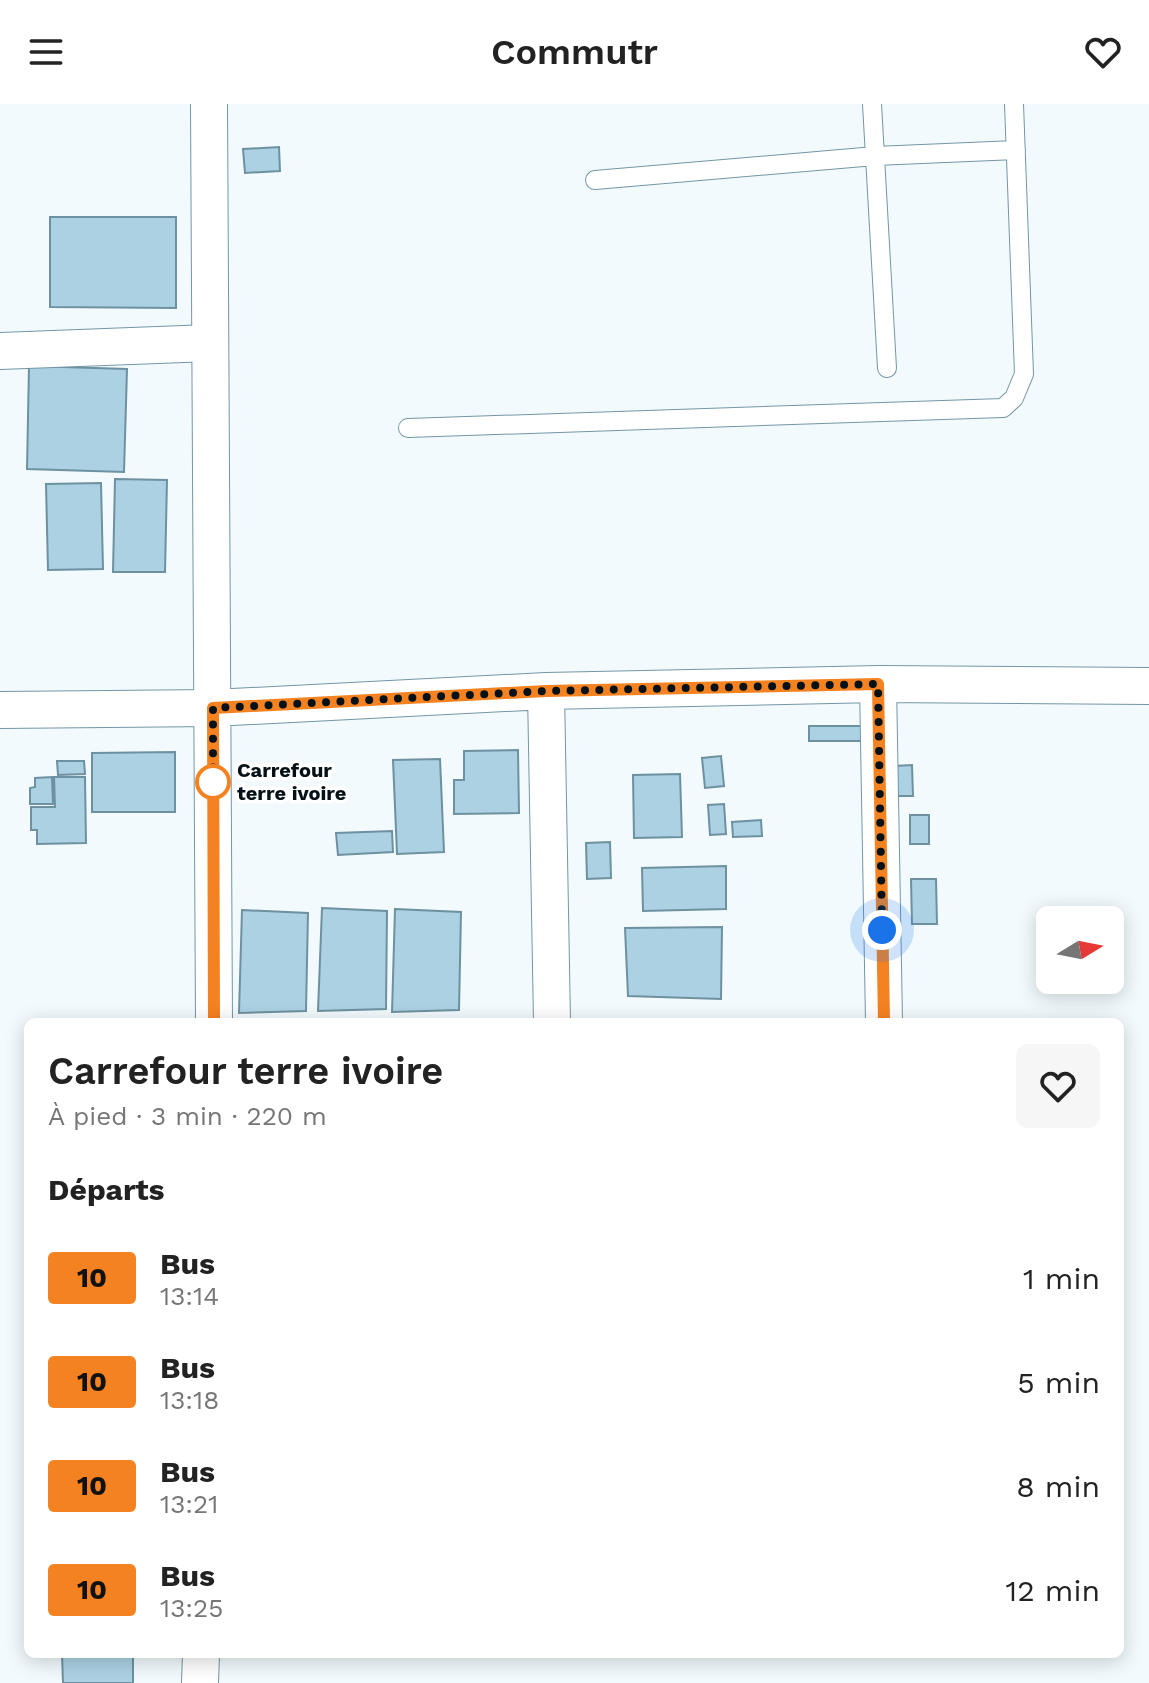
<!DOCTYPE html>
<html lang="fr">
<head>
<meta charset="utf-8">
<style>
	body { margin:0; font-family:"Work Sans",sans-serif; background:#f6f6f6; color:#222; height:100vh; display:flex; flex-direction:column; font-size:30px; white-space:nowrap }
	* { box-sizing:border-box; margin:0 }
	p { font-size:26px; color:#767676 }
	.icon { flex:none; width:44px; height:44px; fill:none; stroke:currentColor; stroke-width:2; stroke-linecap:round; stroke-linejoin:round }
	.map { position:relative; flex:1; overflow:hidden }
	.details { position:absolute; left:24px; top:914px; width:1100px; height:640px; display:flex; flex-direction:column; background:#fff; border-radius:12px; box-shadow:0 4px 20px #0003 }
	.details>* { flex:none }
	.badge { padding:0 16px; border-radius:6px; font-size:28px; line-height:52px }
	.needle { width:52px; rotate:80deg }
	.controls { position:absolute; left:1036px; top:802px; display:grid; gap:16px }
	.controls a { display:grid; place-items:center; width:88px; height:88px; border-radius:12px; background:#fff; box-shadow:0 4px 20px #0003; font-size:40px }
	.you { position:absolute; width:40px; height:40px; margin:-20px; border:6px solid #fff; border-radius:50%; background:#1a73e8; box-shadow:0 0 0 12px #1a73e833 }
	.map>.badge { position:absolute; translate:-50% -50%; box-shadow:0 0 0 4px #fff }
	h2 { padding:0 24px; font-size:30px; line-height:72px }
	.round { display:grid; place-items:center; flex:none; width:84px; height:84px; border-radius:12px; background:#f6f6f6 }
	.summary { display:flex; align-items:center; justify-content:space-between; height:136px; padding:0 24px }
	h1 { font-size:38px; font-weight:600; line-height:60px }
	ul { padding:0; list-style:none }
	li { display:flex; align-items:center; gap:24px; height:104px; padding:0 24px }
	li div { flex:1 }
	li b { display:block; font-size:30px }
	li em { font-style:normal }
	li .badge { min-width:88px; font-weight:700; text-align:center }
	header { display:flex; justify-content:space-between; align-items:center; height:104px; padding:0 24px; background:#fff; font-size:36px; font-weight:600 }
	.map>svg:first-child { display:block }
	.building { fill:#acd1e2; stroke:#6d91a1; stroke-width:2 }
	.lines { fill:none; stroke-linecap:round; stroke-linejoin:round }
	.lane-casing { stroke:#7396a7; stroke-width:20 }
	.street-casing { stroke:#7396a7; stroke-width:38 }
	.lane { stroke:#fff; stroke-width:18 }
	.street { stroke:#fff; stroke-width:36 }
	.line-casing { stroke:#fff; stroke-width:18 }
	.line { stroke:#f58220; stroke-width:12 }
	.walk { stroke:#041117; stroke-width:8; stroke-dasharray:0 14.4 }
	.stop-dot { fill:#fff; stroke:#f58220; stroke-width:4 }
	.labels { text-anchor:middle; stroke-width:7; stroke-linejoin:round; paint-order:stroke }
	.stop-label { font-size:20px; font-weight:bold; fill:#041117; stroke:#fff; text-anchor:start }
</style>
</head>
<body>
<header><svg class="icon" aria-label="menu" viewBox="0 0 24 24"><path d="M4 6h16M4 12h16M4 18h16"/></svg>Commutr<svg class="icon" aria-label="heart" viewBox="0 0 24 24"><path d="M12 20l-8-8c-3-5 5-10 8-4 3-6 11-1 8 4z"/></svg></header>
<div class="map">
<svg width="1149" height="1579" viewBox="0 0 1149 1579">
	<rect width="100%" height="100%" fill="#f2fafd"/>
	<path class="building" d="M279,43L280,67L245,69L243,45Z
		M50,113H176V204L50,203Z
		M29,262L127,265L124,368L27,365Z
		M115,375L167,376L165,468H113Z
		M101,379L103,465L48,466L46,380Z
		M809,622H863V637H809Z
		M518,646L519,709L454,710V676H464V647Z
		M175,648V708H92V649Z
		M721,652L724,682L705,684L702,654Z
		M440,655L444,748L397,750L393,656Z
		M57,657H84L85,670L58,671Z
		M912,661L913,692H896L895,662Z
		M680,670L682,733L634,734L633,671Z
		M52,673L53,700H30V684L35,683V674Z
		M54,673H85L86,739L37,740V726H31V703H55Z
		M724,700L726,730L710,731L708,701Z
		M910,711H929V740H910Z
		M761,716L762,732L733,733L732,718Z
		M392,727L393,748L338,751L336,729Z
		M610,738L611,774L587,775L586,739Z
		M726,762V805L643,807L642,764Z
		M911,775H936L937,820H912Z
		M322,804L387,807L386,905L318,907Z
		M395,805L461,808L459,906L392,908Z
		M242,806L308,809L306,907L239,909Z
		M722,823L721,895L628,892L625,824Z
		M62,1550H133V1579H63Z"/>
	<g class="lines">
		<defs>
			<path id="lane" d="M872,0L887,264
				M595,76L875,52L1016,46
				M408,324L1003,304L1014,294L1024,270L1014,0"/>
			<path id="street" d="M209,0L214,918
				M0,247L210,239
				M878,580L884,918
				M546,587L552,918
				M0,606L213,604L546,587L878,580L1149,582
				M200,1579L201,1550"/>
		</defs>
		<use href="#lane" class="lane-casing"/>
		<use href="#street" class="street-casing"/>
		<use href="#lane" class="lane"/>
		<use href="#street" class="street"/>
	</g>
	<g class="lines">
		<defs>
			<path id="line" d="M214,918L213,604L546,587L878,580L884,918"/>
		</defs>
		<use href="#line" class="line-casing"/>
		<use href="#line" class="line"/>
		<path class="walk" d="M213,678V604L546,587L878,580L882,826"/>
	</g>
	<circle class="stop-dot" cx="213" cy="678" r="16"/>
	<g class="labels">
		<g class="stop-label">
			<text x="237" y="673">Carrefour<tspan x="237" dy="23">terre ivoire</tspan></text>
		</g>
	</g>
</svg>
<div class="controls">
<a><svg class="needle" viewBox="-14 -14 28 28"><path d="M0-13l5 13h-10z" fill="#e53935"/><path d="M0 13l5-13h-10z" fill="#767676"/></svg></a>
</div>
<div class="you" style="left:882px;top:826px"></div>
<section class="details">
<div class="summary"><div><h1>Carrefour terre ivoire</h1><p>À pied · 3 min · 220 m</p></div><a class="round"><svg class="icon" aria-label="heart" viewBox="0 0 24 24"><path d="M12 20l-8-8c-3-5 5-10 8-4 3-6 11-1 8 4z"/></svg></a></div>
<h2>Départs</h2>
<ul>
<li><span class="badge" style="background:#f58220;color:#111">10</span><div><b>Bus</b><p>13:14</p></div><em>1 min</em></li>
<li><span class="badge" style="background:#f58220;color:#111">10</span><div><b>Bus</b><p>13:18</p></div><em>5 min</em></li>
<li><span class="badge" style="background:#f58220;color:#111">10</span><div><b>Bus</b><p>13:21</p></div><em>8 min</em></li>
<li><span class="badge" style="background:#f58220;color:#111">10</span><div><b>Bus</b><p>13:25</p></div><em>12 min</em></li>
</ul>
</section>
</div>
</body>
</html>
